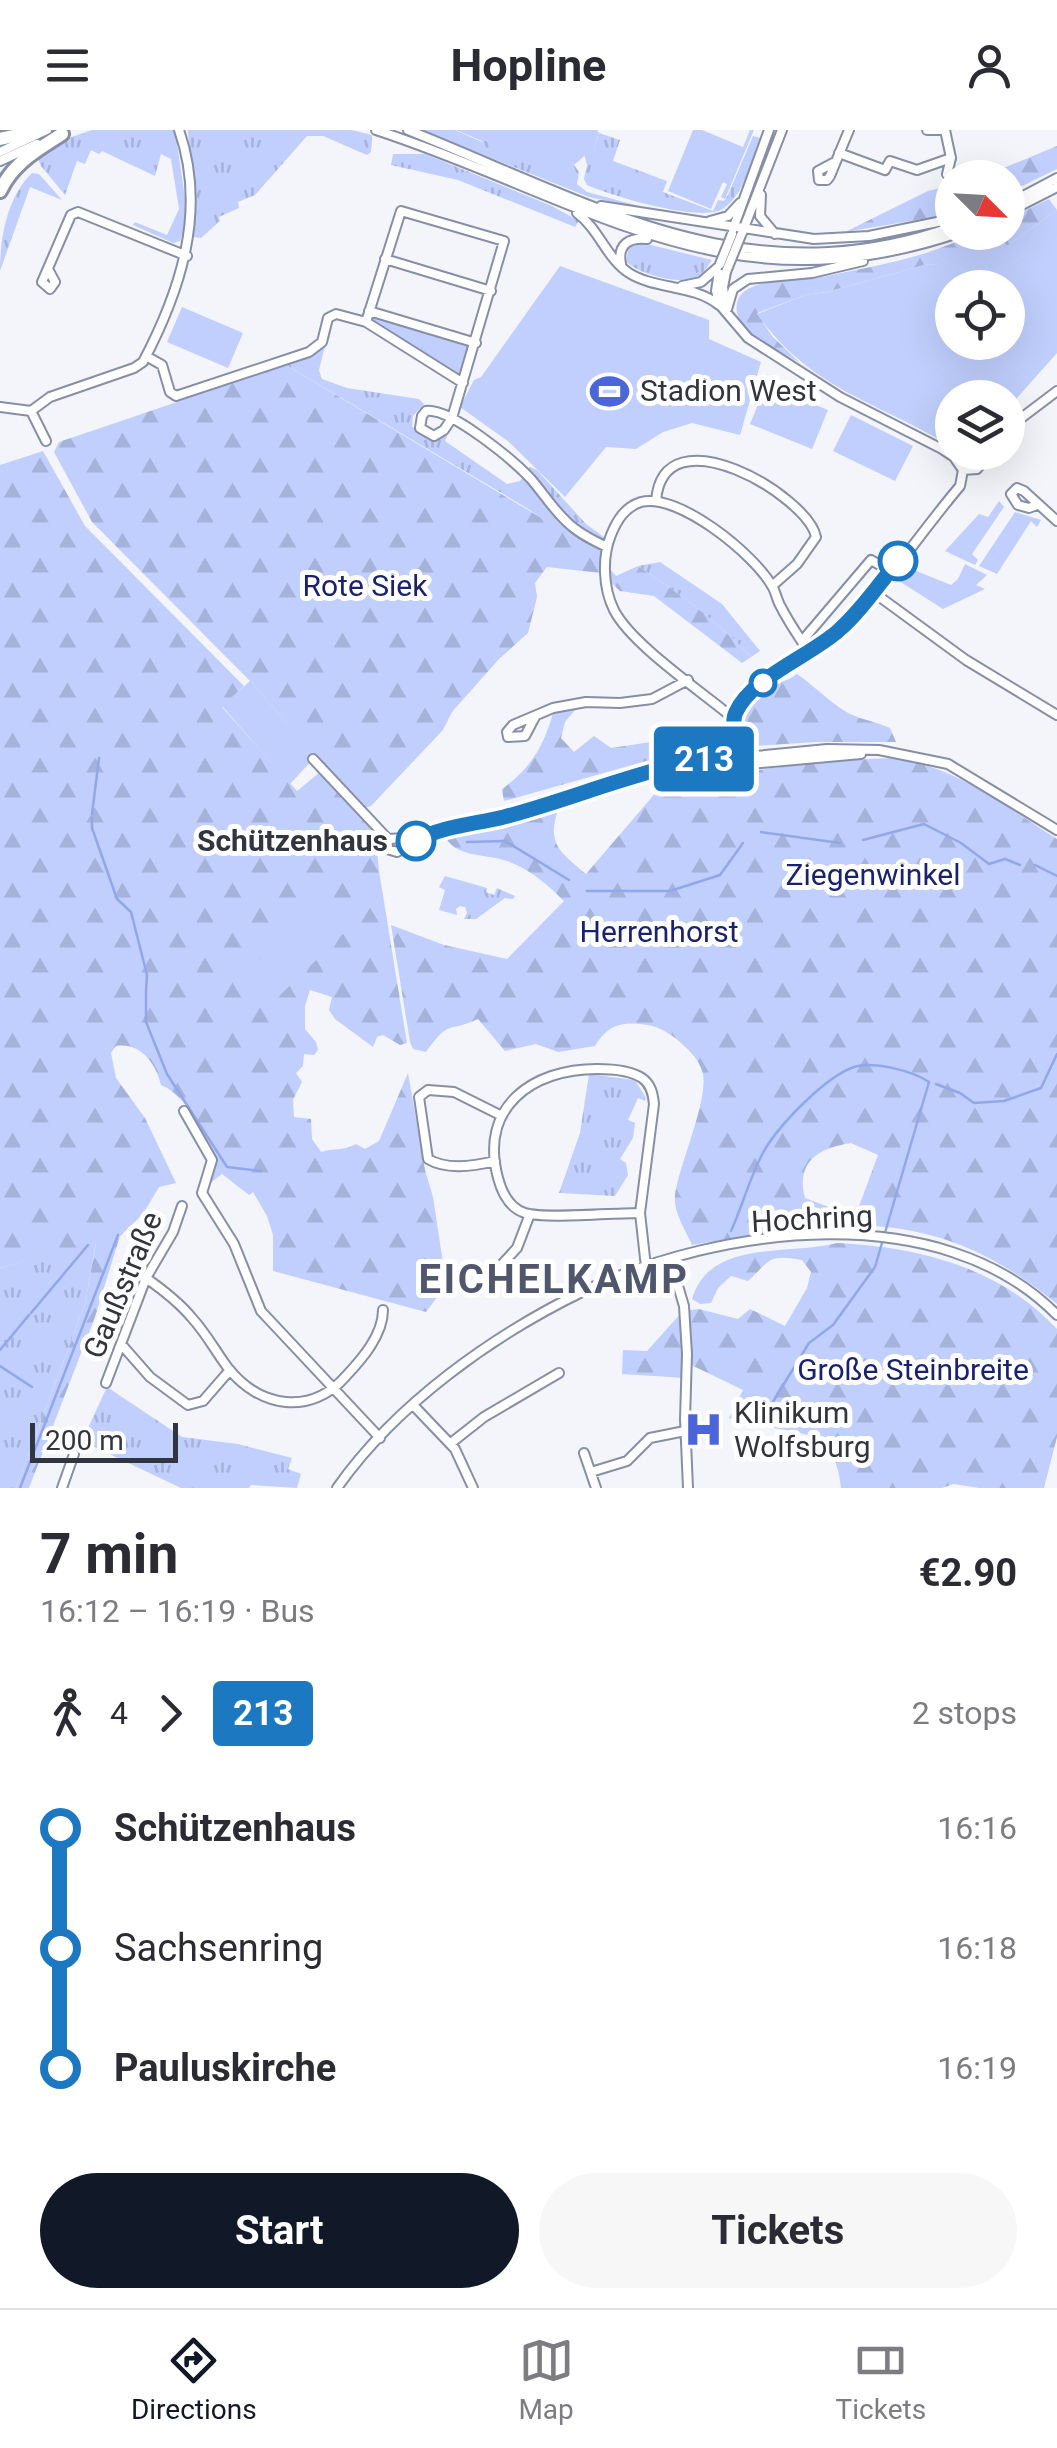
<!DOCTYPE html>
<html lang="en">
<head>
<meta charset="utf-8">
<style>
	body { margin:0; font-family:Roboto,sans-serif; background:#f7f7f7; color:#2b2b33; height:100vh; display:flex; flex-direction:column; font-size:38px; white-space:nowrap }
	* { box-sizing:border-box; margin:0 }
	p { font-size:32px; color:#7c7c81 }
	.icon { flex:none; width:55px; height:55px; fill:none; stroke:currentColor; stroke-width:2; stroke-linecap:round; stroke-linejoin:round }
	.map { position:relative; height:1358px; overflow:hidden }
	.sheet { display:flex; flex-direction:column; background:#fff; flex:1 }
	.sheet>* { flex:none }
	.badge { padding:0 20px; border-radius:8px; font-size:35px; line-height:65px }
	.needle { width:65px; rotate:114deg }
	.fabs { position:absolute; left:935px; top:30px; display:grid; gap:20px }
	.fabs a { display:grid; place-items:center; width:90px; height:90px; border-radius:50%; background:#fff; box-shadow:0 10px 40px #0002; font-size:50px }
	.scale { position:absolute; left:30px; bottom:25px; width:148px; box-sizing:border-box; padding-left:10px; border:5px solid #31353f; border-top:0; font-size:28px; line-height:35px; white-space:nowrap; color:#31353f; -webkit-text-stroke:8px #fff; paint-order:stroke }
	.map>.badge { position:absolute; translate:-50% -50%; box-shadow:0 0 0 5px #fff }
	.legs { display:flex; align-items:center; gap:15px; height:110px; padding:0 40px; font-size:32px }
	.legs p { margin-inline-start:auto }
	.headline { display:flex; align-items:center; justify-content:space-between; height:170px; padding:0 40px }
	h1 { font-size:55px; font-weight:700; line-height:75px }
	.primary-button { display:flex; gap:20px; margin-top:auto; padding:20px 40px }
	.primary-button a { flex:1; height:115px; border-radius:60px; background:#111827; color:#fff; font-size:40px; font-weight:700; line-height:115px; text-align:center }
	.primary-button a+a { background:#f7f7f7; color:#2b2b33 }
	ul { padding:0 40px; list-style:none }
	li { display:flex; align-items:center; gap:35px; height:120px; font-size:38px }
	li i { display:grid; place-items:center; width:15px; height:100%; margin:0 12px; background:currentColor }
	li i::after { content:''; width:25px; height:25px; margin:-12px; border:8px solid; border-radius:50%; background:#fff }
	li p { margin-inline-start:auto }
	li:first-child i { background:linear-gradient(#0000 50%,currentColor 0) }
	li:last-child i { background:linear-gradient(currentColor 50%,#0000 0) }
	header { display:flex; justify-content:space-between; align-items:center; height:130px; padding:0 40px; background:#fff; font-size:45px; font-weight:700 }
	.tabs { display:flex; justify-content:space-around; align-items:center; height:140px; border-top:2px solid #e1e1e2; background:#fff; font-size:28px; color:#7c7c81 }
	.tabs a { display:grid; justify-items:center; gap:5px }
	.tabs .current { color:#111827 }
	.map>svg:first-child { display:block }
	.grass { fill:url(#grass-tufts) }
	.forest { fill:url(#forest-firs); fill-rule:evenodd }
	.green { fill:#c0cffd; fill-rule:evenodd }
	.lines { fill:none; stroke-linecap:round; stroke-linejoin:round }
	.stream { stroke:#92a7eb; stroke-width:2.5 }
	.minor-casing { stroke:#878fa7; stroke-width:12 }
	.highway-casing { stroke:#878fa7; stroke-width:18 }
	.minor { stroke:#fff; stroke-width:8 }
	.highway { stroke:#fff; stroke-width:12 }
	.minor-bridge-casing { stroke:#878fa7; stroke-width:12; stroke-linecap:butt }
	.minor-bridge { stroke:#fff; stroke-width:8 }
	.line-1-casing { stroke:#fff; stroke-width:22 }
	.line-1 { stroke:#1c78c0; stroke-width:15 }
	.stop-1-dot { fill:#fff; stroke:#1c78c0; stroke-width:5 }
	.labels { text-anchor:middle; stroke-width:10; stroke-linejoin:round; paint-order:stroke }
	.poi-label { font-size:30px; fill:#31353f; stroke:#fff; text-anchor:start }
	.park-label { font-size:30px; fill:#19226f; stroke:#fff }
	.stop-label { font-size:30px; font-weight:bold; fill:#31353f; stroke:#fff; text-anchor:end }
	.street-label { font-size:30px; fill:#31353f; stroke:#fff }
	.district-label { font-size:40px; font-weight:bold; letter-spacing:2.5px; fill:#50576d; stroke:#fff }
</style>
</head>
<body>
<header><svg class="icon" aria-label="menu" viewBox="0 0 24 24"><path d="M4 6h16M4 12h16M4 18h16"/></svg>Hopline<svg class="icon" aria-label="person" viewBox="0 0 24 24"><circle cx="12" cy="8" r="4"/><path d="M4 21q1-7 8-7t8 7"/></svg></header>
<div class="map">
<svg width="1057" height="1358" viewBox="0 0 1057 1358">
	<defs>
		<pattern id="grass-tufts" width="24" height="20" patternUnits="userSpaceOnUse" patternTransform="scale(2.5)"><rect width="24" height="20" fill="#c0cffd"/><path d="M3 7l-1-3M5 7V3M7 7l1-3M15 17l-1-3M17 17v-4M19 17l1-3" fill="none" stroke="#a5b2da"/></pattern>
		<pattern id="forest-firs" width="22" height="20" patternUnits="userSpaceOnUse" patternTransform="scale(2.5)"><rect width="22" height="20" fill="#c0cffd"/><path d="M5 1l3.5 6h-7zM16 11l3.5 6h-7z" fill="#a5b2da"/></pattern>
	</defs>
	<rect width="100%" height="100%" fill="#f3f5fa"/>
	<path class="grass" d="M92,0H175L188,88L186,105H182L180,111L173,113L133,95L135,92L167,105L179,79L171,29L161,24L155,46L102,21L99,24L91,20L85,34L77,31L65,65L41,36L37,26L63,10Z
		M188,0H352L372,5L371,22L367,25L323,6H307L255,65L238,72L239,78L219,87L220,91L201,108L193,107Z
		M421,0H455L482,12L484,9L565,36L574,35L579,42L577,54L587,62L665,83L589,67Z
		M599,3L620,10L613,31L667,51L663,62L713,81L718,70L724,71L728,65L753,6L760,8C751,31 745,63 724,78C703,94 612,66 587,55L584,49L587,35L584,24L594,18Z
		M393,24H425L552,76L579,91L575,97L458,50L391,35Z
		M32,43L39,44L62,70L30,57L0,141C0,108 7,67 32,43Z
		M643,113L712,130C707,137 703,145 695,148C677,155 641,144 626,132L629,116Z
		M325,216L319,240L322,249L347,258L419,269L424,274L413,286L412,297L418,298L427,308L443,304L447,306L445,311L507,354L520,351L530,337L537,340L586,394L604,407L601,428L525,377L286,235Z
		M660,432L722,474L760,521L751,527C717,491 679,463 638,436Z
		M445,746L487,758L486,762L494,765L497,758L515,766L513,769L505,768L476,789H464L467,783L465,777L460,776L456,779L457,785L439,780L445,760L439,757Z
		M589,944L635,950L646,968L645,971L638,968L628,990L635,993L633,1008L620,1029L626,1033L628,1045L615,1066L559,1063L580,1003Z
		M96,1112L85,1174L16,1358H0V1138Z
		M107,1257L182,1307L238,1314L292,1328L288,1339L301,1344L297,1358L251,1355L249,1358H181L82,1311Z"/>
	<path class="forest" d="M1057,16V39L1008,63V48L982,47Z
		M952,55V84L845,102L928,61Z
		M1049,69L1057,80L1007,116L987,114L963,138L928,134L827,162L805,165L757,183L772,206L800,233C781,221 731,201 737,173C742,146 804,151 827,146C860,139 894,133 926,123C959,112 971,103 1008,102V89Z
		M286,235L573,407L601,428L616,446L638,436C679,463 717,491 751,527L742,533L654,466L620,461L601,443L547,437L535,453L537,467L528,503L499,529L452,582L443,600L371,676L362,679L250,551L92,392L54,322L59,312Z
		M43,321L85,396L244,556L222,577L297,661L319,643L329,653L332,652L381,710L377,719L379,741L407,913L400,915L383,905L377,907L373,917L335,889L329,880L332,867L310,860L305,876V899L316,912L318,920L314,925L304,924L303,936L296,943L302,952L293,970L294,987L311,989L312,1009L321,1022C333,1018 344,1021 356,1014L365,1019L379,1011L408,943L425,1040L433,1067L445,1146L441,1162L426,1182L273,1141V1105L267,1086L253,1062L249,1065L222,1044L209,1054L206,1051L213,1041C210,1012 190,967 161,955C156,933 140,912 116,916L111,923L116,948L145,988L176,1053L159,1057L143,1084L120,1106L95,1187L29,1358H16L85,1174L96,1113L0,1138V335Z
		M797,544C816,557 830,573 850,584C863,590 877,592 890,598L896,612H816L755,616L744,609L740,592C745,581 754,563 766,557C778,552 784,553 797,544Z
		M573,576L575,580L565,592L561,608L574,622L594,606L611,618L651,612L664,626L504,671L502,659C530,639 544,616 553,583Z
		M893,628C956,636 1004,676 1057,709V1174C933,1072 838,1090 692,1115C685,1099 673,1082 675,1065C679,1035 708,972 703,944C700,931 691,922 681,913C669,902 656,895 640,894C618,892 607,897 595,916L558,922L536,914L505,921L478,889C446,904 452,887 426,922L413,919L410,912L391,795L444,815L507,829L564,771C549,756 532,741 512,733C491,723 457,729 446,708L558,680C546,715 562,723 586,744L664,653L823,631ZM851,1013L878,1025L855,1087L805,1068C795,1032 819,1018 851,1013Z
		M837,1113C919,1117 999,1137 1057,1199V1307L1044,1358H979L954,1354L942,1358H841C835,1285 777,1308 729,1288L743,1260L687,1233L685,1248L622,1244L623,1220L647,1221L683,1181L699,1179L738,1189L750,1179L785,1196L807,1158L811,1142L802,1130C767,1124 771,1130 748,1151L731,1146L718,1158L711,1173L700,1174L692,1169C710,1108 789,1126 837,1113Z"/>
	<path class="green" d="M456,0H597L599,3L594,18C586,23 582,29 575,34C551,50 517,28 491,20L488,11H482Z
		M693,0H702L743,17L750,0H754L725,69L721,67L727,54L723,52L711,79L668,61Z
		M1057,80V223L1008,278V268H952V317C877,271 812,261 757,184L805,165L827,162L928,134L963,137L987,114L1001,107L1007,116ZM952,158H1008V212H952Z
		M560,136L709,190V209L761,232L740,305L692,293L663,302L636,319L606,317L565,367L509,312L460,277L474,250L481,247Z
		M182,177L243,203L228,238L167,212Z
		M375,185L470,214L460,247L371,192V186Z
		M766,255L828,280L812,319L750,294Z
		M851,285L913,316L895,351L833,321Z
		M999,371L1004,377L972,424L978,430L975,435L945,421L979,384L988,387Z
		M1015,382L1041,390L1037,397L1031,391L997,444L979,436Z
		M965,434L987,445L976,455L985,459L943,479L899,451L909,438L951,455L958,449Z
		M250,551L316,626L290,654L222,576Z
		M317,773L345,802L273,872L245,843Z"/>
	<g class="lines">
		<path class="stream" d="M92,684L99,628
			M92,688V698L117,769L131,782L147,845L146,861
			M761,702L840,713
			M863,710L924,694L961,713L989,734L1005,729L1020,735
			M467,712L505,711L569,750
			M1035,735L1057,746
			M587,761H670L720,745L743,713
			M146,862V892L167,944L227,1037L261,1041
			M936,954L960,963L974,973L1004,971L1041,958L1057,924
			M731,1101C743,1075 750,1046 764,1021C779,995 825,947 854,937C874,931 913,941 929,952L875,1137L833,1195L809,1213L760,1293
			M31,1183L88,1115
			M0,1220L29,1185
			M0,1236L32,1257
			M20,1358L118,1105"/>
		<defs>
			<path id="minor" d="M376,0C589,70 726,183 961,102
				M408,0C594,74 747,169 952,97
				M927,0H943
				M0,22L47,0
				M839,23L885,40L890,31L917,40L951,28L945,0
				M0,31L37,14
				M833,33L818,41L819,50H827L830,46L849,0
				M947,44L951,28
				M761,65L760,86L775,104
				M1008,74L1057,48
				M601,76L814,109L869,106L952,89
				M1008,82L1057,57
				M577,83C599,99 607,129 629,143C656,160 693,154 719,175
				M710,91L728,86L740,73
				M733,99L769,0
				M742,103L782,0
				M385,129L491,161
				M621,134C617,114 630,107 647,109
				M720,134L716,161L720,175L748,208L840,267L942,319L954,327L963,340
				M48,139L55,152L50,159L42,152L71,85L78,82L187,126
				M682,156L701,152L717,138
				M725,172L723,157L726,142
				M727,179L733,159L748,149L812,143L863,131
				M369,181L476,213
				M366,192L401,81L504,111L452,288L444,300L434,306L420,298L422,286L426,281C450,277 514,331 531,349C543,363 553,379 567,392C578,403 592,410 607,417
				M146,226L162,235L170,262L176,266L309,222L322,212L328,188L336,184L366,192L463,253
				M0,277L31,281L50,267L134,238L143,232C181,160 207,80 179,0
				M31,281L46,311
				M1008,303L1020,289L1057,261
				M963,340L977,339L990,322
				M656,371C663,280 808,366 816,407L797,434L772,456
				M1037,375L1029,378L1018,375L1011,364L1017,358L1024,361L1057,391
				M873,462L966,530L1057,585
				M802,511L871,430L890,441
				M535,587L525,606L508,607L507,602L513,595L553,578L586,572L620,573L652,569L688,550
				M733,588C701,561 631,514 614,480C603,458 602,427 611,405C617,390 625,377 641,372C678,362 755,425 772,456C776,462 777,471 781,477C789,493 800,508 809,523
				M734,592L738,610L734,627
				M313,629L388,709
				M745,634C723,621 728,592 741,573C764,541 811,526 840,499C885,458 920,403 960,356L963,340
				M652,643L861,624
				M388,709L387,719L397,722L429,704L506,686L674,634L827,619L879,620L948,634L1057,700
				M388,709L423,707
				M184,981L212,1030L202,1063L234,1114L261,1181L380,1308
				M495,1031C475,1036 446,1040 428,1029L419,967L428,960L454,962L502,986
				M640,1083L654,974C653,964 651,954 642,948C630,940 611,939 597,939C532,939 479,977 498,1048C502,1063 509,1078 525,1083C546,1089 613,1083 640,1083L646,1137
				M670,1129L684,1176L687,1224L685,1289L688,1358
				M146,1148C163,1160 179,1172 192,1188C206,1203 216,1222 228,1238C260,1278 311,1286 346,1246C362,1229 383,1205 383,1180
				M478,1160L517,1118L530,1084
				M121,1214L150,1247L188,1275L203,1271L230,1240
				M106,1253L146,1148L173,1102L182,1076
				M414,1276L455,1319L473,1358
				M451,1313L484,1287L559,1243
				M584,1323L596,1358
				M591,1342L627,1331L650,1308L685,1301
				M62,1358L74,1324
				M337,1358C396,1274 493,1205 584,1161C720,1096 941,1067 1057,1185"/>
			<path id="highway" d="M0,9L41,0
				M0,61C13,33 37,20 62,4"/>
		</defs>
		<use href="#minor" class="minor-casing"/>
		<use href="#highway" class="highway-casing"/>
		<use href="#minor" class="minor"/>
		<use href="#highway" class="highway"/>
		<defs>
			<path id="minor-bridge" d="M720,134L732,104
				M726,142L741,105"/>
		</defs>
		<use href="#minor-bridge" class="minor-bridge-casing"/>
		<use href="#minor-bridge" class="minor-bridge"/>
	</g>
	<g class="lines">
		<defs>
			<path id="line-1" d="M416,711C441,696 476,694 504,687C581,667 655,632 735,626C738,612 730,594 736,582C751,548 810,526 838,501C861,481 879,454 898,431"/>
		</defs>
		<use href="#line-1" class="line-1-casing"/>
		<use href="#line-1" class="line-1"/>
	</g>
	<defs>
		<symbol id="stadium-bare" viewBox="-9 -9 18 18"><path d="M0-5a6.5 5 0 1 0 0 10a6.5 5 0 1 0 0-10ZM-3.5-1.8h7v3.6h-7Z" fill="#4d65da" stroke="#fff" stroke-width="2.5" paint-order="stroke"/></symbol>
		<symbol id="hospital-bare" viewBox="-9 -9 18 18"><path d="M-5-5h3v3.5h4V-5h3V5h-3V1.5h-4V5h-3Z" fill="#4d65da" stroke="#fff" stroke-width="2.5" paint-order="stroke"/></symbol>
	</defs>
	<g fill-rule="evenodd">
		<use href="#stadium-bare" x="582" y="234" width="55" height="55"/>
		<use href="#hospital-bare" x="676" y="1272" width="55" height="55"/>
	</g>
	<g class="stop-1-dot">
		<circle cx="898" cy="431" r="18"/>
		<circle cx="763" cy="553" r="12"/>
		<circle cx="416" cy="711" r="18"/>
	</g>
	<g class="labels">
		<g class="poi-label">
			<text x="640" y="271">Stadion West</text>
			<text x="734" y="1293">Klinikum<tspan x="734" dy="34">Wolfsburg</tspan></text>
		</g>
		<g class="park-label">
			<text x="365" y="466">Rote Siek</text>
			<text x="873" y="755">Ziegenwinkel</text>
			<text x="659" y="812">Herrenhorst</text>
			<text x="913" y="1250">Große Steinbreite</text>
		</g>
		<g class="stop-label">
			<text x="388" y="721">Schützenhaus</text>
		</g>
		<g class="street-label">
			<text transform="translate(812 1089) rotate(-3)" y="10">Hochring</text>
			<text transform="translate(123 1155) rotate(-67)" y="10">Gaußstraße</text>
		</g>
		<g class="district-label">
			<text x="554" y="1163">EICHELKAMP</text>
		</g>
	</g>
</svg>
<div class="fabs">
<a><svg class="needle" viewBox="-14 -14 28 28"><path d="M0-13l5 13h-10z" fill="#e53935"/><path d="M0 13l5-13h-10z" fill="#7c7c81"/></svg></a>
<a><svg class="icon" aria-label="locate" viewBox="0 0 24 24"><circle cx="12" cy="12" r="6"/><path d="M12 2v4M12 18v4M2 12h4M18 12h4"/></svg></a>
<a><svg class="icon" aria-label="layers" viewBox="0 0 24 24"><path d="M12 4l9 5-9 5-9-5zM3 14l9 5 9-5"/></svg></a>
</div>
<div class="scale">200 m</div>
<b class="badge" style="left:704px;top:629px;background:#1c78c0;color:#fff">213</b>
</div>
<section class="sheet">
<div class="headline"><div><h1>7 min</h1><p>16:12 – 16:19 · Bus</p></div><b>€2.90</b></div>
<div class="legs"><svg class="icon" aria-label="walk" viewBox="0 0 24 24"><circle cx="13" cy="4" r="2"/><path d="M13 8l-2 6 4 7M11 14l-3 7M7 12l3-4h3l4 4"/></svg>4<svg class="icon" aria-label="forward" viewBox="0 0 24 24"><path d="M9 5l7 7-7 7"/></svg><b class="badge" style="background:#1c78c0;color:#fff">213</b><p>2 stops</p></div>
<ul>
<li><i style="color:#1c78c0"></i><b>Schützenhaus</b><p>16:16</p></li>
<li><i style="color:#1c78c0"></i><span>Sachsenring</span><p>16:18</p></li>
<li><i style="color:#1c78c0"></i><b>Pauluskirche</b><p>16:19</p></li>
</ul>
<div class="primary-button"><a>Start</a><a>Tickets</a></div>
</section>
<nav class="tabs">
<a class="current"><svg class="icon" aria-label="directions" viewBox="0 0 24 24"><path d="M12 3l9 9-9 9-9-9zM9 14v-3h6M13 9l2 2-2 2"/></svg>Directions</a>
<a><svg class="icon" aria-label="map" viewBox="0 0 24 24"><path d="M3 6l6-2 6 2 6-2v14l-6 2-6-2-6 2zM9 4v14M15 6v14"/></svg>Map</a>
<a><svg class="icon" aria-label="tickets" viewBox="0 0 24 24"><path d="M3 7h18v10H3zM15 7v10"/></svg>Tickets</a>
</nav>
</body>
</html>
